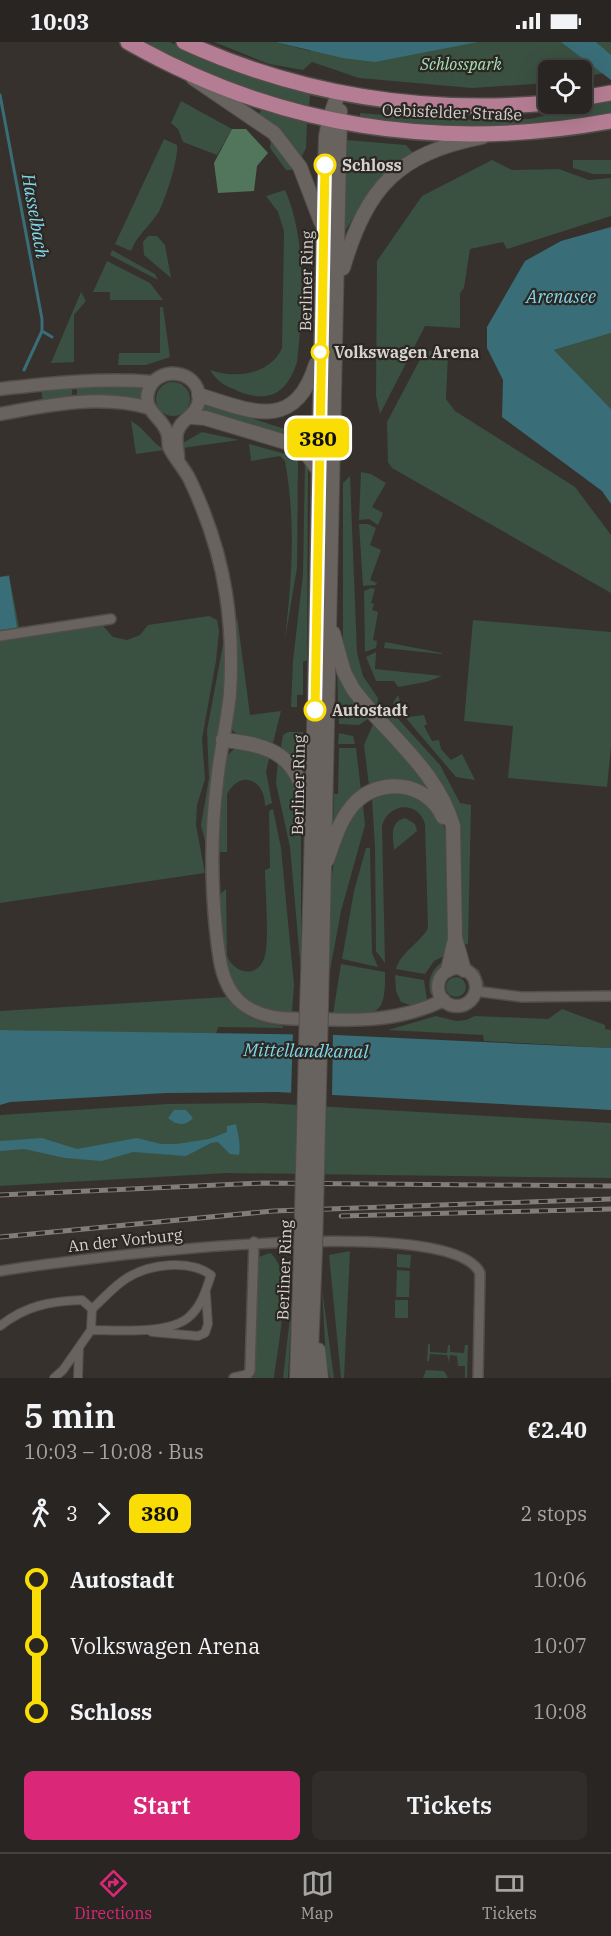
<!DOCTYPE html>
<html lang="en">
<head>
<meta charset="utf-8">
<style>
	body { margin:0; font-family:"IBM Plex Serif",serif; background:#302d2a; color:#f1f3f6; height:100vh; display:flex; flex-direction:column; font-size:22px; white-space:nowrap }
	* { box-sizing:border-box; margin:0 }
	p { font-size:20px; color:#a5a5a5 }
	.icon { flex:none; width:33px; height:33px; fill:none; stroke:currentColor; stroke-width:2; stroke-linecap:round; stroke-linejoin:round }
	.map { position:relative; height:1336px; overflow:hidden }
	.sheet { display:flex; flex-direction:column; background:#282522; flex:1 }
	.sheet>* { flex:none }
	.badge { padding:0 12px; border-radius:9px; font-size:21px; line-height:39px }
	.fabs { position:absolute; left:538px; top:18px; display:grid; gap:12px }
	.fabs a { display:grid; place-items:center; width:54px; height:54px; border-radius:9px; background:#282522; box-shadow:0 6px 24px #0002,0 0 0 2px #444240; font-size:30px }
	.map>.badge { position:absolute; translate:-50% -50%; box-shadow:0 0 0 3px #fff }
	.legs { display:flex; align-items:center; gap:9px; height:66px; padding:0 24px; font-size:20px }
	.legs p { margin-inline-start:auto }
	.summary { display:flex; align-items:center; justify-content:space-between; height:102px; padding:0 24px }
	h1 { font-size:33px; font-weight:600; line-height:45px }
	.action { display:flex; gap:12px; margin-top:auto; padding:12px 24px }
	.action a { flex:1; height:69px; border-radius:9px; background:#db2777; color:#fff; font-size:24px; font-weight:600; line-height:69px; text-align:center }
	.action a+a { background:#302d2a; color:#f1f3f6 }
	ul { padding:0 24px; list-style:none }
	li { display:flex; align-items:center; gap:21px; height:66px; font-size:22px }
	li i { display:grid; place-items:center; width:9px; height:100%; margin:0 8px; background:currentColor }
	li i::after { content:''; width:15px; height:15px; margin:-8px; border:4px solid; border-radius:50%; background:#282522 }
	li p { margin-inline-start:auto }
	li:first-child i { background:linear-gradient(#0000 50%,currentColor 0) }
	li:last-child i { background:linear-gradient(currentColor 50%,#0000 0) }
	.status { display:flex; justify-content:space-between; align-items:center; height:42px; padding:0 30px; background:#282522; direction:ltr }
	.status svg { height:16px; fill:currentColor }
	.tabs { display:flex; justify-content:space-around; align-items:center; height:84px; border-top:2px solid #444240; background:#282522; font-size:16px; color:#a5a5a5 }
	.tabs a { display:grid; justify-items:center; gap:3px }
	.tabs .current { color:#db2777 }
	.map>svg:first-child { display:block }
	.green { fill:#3a5040 }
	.forest { fill:#51765c }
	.water { fill:#396d77 }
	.pier { fill:#36312d }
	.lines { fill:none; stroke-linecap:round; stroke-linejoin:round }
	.stream { stroke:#396d77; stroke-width:3 }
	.pedestrian-casing { stroke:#514d49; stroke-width:10 }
	.minor-casing { stroke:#514d49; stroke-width:12 }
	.tertiary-casing { stroke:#514d49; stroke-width:15 }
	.secondary-casing { stroke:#514d49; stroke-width:16 }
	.primary-casing { stroke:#514d49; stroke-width:18 }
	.pedestrian { stroke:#68635f; stroke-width:8 }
	.minor { stroke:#68635f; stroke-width:9 }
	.tertiary { stroke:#68635f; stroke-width:12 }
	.secondary { stroke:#68635f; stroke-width:14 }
	.primary { stroke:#b57d93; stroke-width:15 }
	.rail-casing { stroke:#817d7a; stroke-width:5 }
	.rail { stroke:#2c2723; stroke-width:3; stroke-dasharray:9; stroke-linecap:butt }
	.secondary-bridge-casing { stroke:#514d49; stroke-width:16; stroke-linecap:butt }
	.secondary-bridge { stroke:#68635f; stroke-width:14 }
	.line-1-casing { stroke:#fff; stroke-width:14 }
	.line-1 { stroke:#fadd05; stroke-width:9 }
	.stop-1-dot { fill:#fff; stroke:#fadd05; stroke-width:3 }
	.labels { text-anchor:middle; stroke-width:4.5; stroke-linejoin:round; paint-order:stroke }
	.park-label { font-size:16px; font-style:italic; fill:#a6e5b9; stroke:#2c2723 }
	.street-label { font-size:16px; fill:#d5d2d0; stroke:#2c2723 }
	.stop-label { font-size:16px; font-weight:bold; fill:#d5d2d0; stroke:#2c2723; text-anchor:start }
	.water-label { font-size:18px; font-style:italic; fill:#81d8ea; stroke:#2c2723 }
</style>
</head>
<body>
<div class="status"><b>10:03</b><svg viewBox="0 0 49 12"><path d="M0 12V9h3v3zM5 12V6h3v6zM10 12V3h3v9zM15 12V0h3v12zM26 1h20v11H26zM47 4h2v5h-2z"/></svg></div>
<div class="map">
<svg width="611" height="1336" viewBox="0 0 611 1336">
	<rect width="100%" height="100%" fill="#36312d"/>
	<path class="green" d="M139,0H170L227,26L310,53L309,67L239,47Z
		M214,0H275L310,9V0H611V30L582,35V28H549V41L472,46L359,36L312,20L303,28L269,22Z
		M181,59L232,87L217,113L183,100L178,87L171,81Z
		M611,59V74L507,86L423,84L360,78V71L447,78L530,77Z
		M262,67L307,79L306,106L300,118L261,75L259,72Z
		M272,93L295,122L291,128H286L270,106Z
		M164,97L177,103C179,116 165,159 158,171C149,185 137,193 131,209L115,202Z
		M346,98L406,103L413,111L373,144L345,189Z
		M492,118L512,128L559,127L589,138L611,136V174L507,207L503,200L470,207L464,246L460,251V286L425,284L380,372L376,354L377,219L422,154Z
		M573,118H611V132H593L573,126Z
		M285,148C307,197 303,267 297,320C287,351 270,361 240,350C226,344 218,341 210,328C235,337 270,333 282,306L284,189L278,170L266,154Z
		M148,194H157L165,203L171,236L144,213L143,200Z
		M112,208L155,232L158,238L110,213Z
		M107,219L150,241L163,258H110V250H93Z
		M81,250L86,259L74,273V320L51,321Z
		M160,265H163L170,315L146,323H118L119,311H160Z
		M611,291V367L554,308Z
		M425,308L448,312L446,357L455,369L575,445L611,493V551L392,426L388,420L387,380Z
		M156 357a17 17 0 1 1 34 0a17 17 0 1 1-34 0Z
		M72,342V356L43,361L41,346Z
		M77,342L143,345L141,358L77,356Z
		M205,361L297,391V399L202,370Z
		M131,379C145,386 151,401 165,408L136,412Z
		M202,390L239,398L183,406L181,402Z
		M249,402L293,414L298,419L297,526L285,597C292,534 296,481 285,419L280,414L251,419Z
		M305,419L308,427L307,618L303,620V653H297V665H291L293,619L303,532Z
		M361,430L371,432L386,441L372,465L383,471L378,483L369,477L359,478Z
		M350,434L357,611L363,634L378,656L377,668L353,639L343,610V441Z
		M359,482H368L376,486L370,503L381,508L370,538L377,541L376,543L363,544Z
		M9,533L19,585L105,573L103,584L113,595L127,598L140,593L148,583L209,574L217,578L219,589L216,619L202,697L205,737L197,763L196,783L205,831L0,861V535Z
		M371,546L375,547L371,561L374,562L372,568L378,570L373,598L377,599L376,606L365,610L364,549Z
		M237,574L250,673L281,669L273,701L240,695L231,687L236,651Z
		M473,578L611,590V705L607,745L508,736L513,684L464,679Z
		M225,592L224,651L215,713L208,811L201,783L209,736L207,688Z
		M385,600L442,611V612L384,606Z
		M376,610L375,627L442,634L426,640L398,645L394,639H376L366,615Z
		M337,631L368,677L359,683L339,682Z
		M398,653L403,668L407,667L408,675L424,673L427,682L424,684L432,699L439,698L441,707L451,718L462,712L475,738L456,735L393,661Z
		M391,669L440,723L460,761L471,763L468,902H462L458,784L382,673Z
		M373,682L417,727L436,753L369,744L364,703Z
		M288,690H303L305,731L281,705L283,693Z
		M339,691L353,694L355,702H338Z
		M236,705L270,713L266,729L272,761L265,764C265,737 240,727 227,752V810H218L226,715Z
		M339,706H356L361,748L336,780H333L334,752H338Z
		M278,718L293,737L301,760V929L290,805L276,741Z
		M394,749C412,754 432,760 441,777C456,806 449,878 448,912L434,919L425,932L396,927C400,911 420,901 428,886L425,782C418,758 388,761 382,784L385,921L376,909L375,806L372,757Z
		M363,763L365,783L341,869L329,934C331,884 321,797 363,763Z
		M273,767L281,806L294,943L292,970C220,969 224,909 219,853L226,847L227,914C234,931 256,937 264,917C270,901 265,848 265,828L270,826L269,769Z
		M405,776L415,782L417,789L394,808C393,795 389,780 405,776Z
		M366,806H370L372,911L378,925L342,917L354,849Z
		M448,917L436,937L431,954C426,938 432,924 448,917Z
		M463,918L479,928L485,944L478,939Z
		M341,922L385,930C386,978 375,972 333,972Z
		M395,933L424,938L427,958L416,965L401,960L396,949Z
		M446 945a10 10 0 1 1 20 0a10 10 0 1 1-20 0Z
		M226,955C240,974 259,982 283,984V986L218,985L216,992L0,988V969Z
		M562,967L605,983V987L611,988V1006L484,999L483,993L388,988L436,974L456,979L466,978L475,974L548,977Z
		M264,1061L611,1081V1136L227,1131L0,1144V1073L168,1062Z
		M350,1209L344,1336H341L329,1213Z
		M270,1211C295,1228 277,1308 274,1336H249L256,1216Z
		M397,1212L411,1213L410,1226L397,1225Z
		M397,1228L410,1229L409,1255H396Z
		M322,1247L334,1336H330L326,1319Z
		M292,1258L288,1336H283Z
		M395,1258H408V1276H395Z
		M428,1302H430V1310L447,1311L448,1303H450V1310L464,1311L465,1303H468L467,1336H465V1324H458L457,1314L450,1313L449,1320L447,1313L430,1312L429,1319H427Z
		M426,1328L444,1329L448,1336H423Z"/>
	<path class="forest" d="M232,87H246L268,111L257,124L254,149L218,151L214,121Z"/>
	<path class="water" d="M275,0H478L375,20L343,16Z
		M561,0H596L611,13V38Z
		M611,185V291L554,308L611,367V462L602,449L502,375L503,338L487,306V285L525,219L561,199Z
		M9,534L17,586L0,588V535Z
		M0,988L336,993L611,1006V1068L277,1050L166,1051L10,1060L0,1063Z
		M174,1068H186L193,1076C185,1085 176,1083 168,1076Z
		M236,1082C238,1091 241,1104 239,1113L230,1112L218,1100L211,1101L186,1114L133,1110L102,1119L65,1116L24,1107L0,1109V1099L42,1096L77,1107L137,1096L161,1102H176L209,1097L227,1090V1084Z"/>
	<path class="pier" d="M293,989L333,990L332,1055L291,1053Z"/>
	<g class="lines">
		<path class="stream" d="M0,53L42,277V289L52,295
			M24,328L42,289"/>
		<defs>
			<path id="pedestrian" d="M0,1284C25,1264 50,1259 82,1258L92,1267C103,1257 114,1244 127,1236C149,1222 189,1217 211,1233C206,1248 202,1263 190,1274C171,1293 116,1288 91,1288L63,1328L54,1336
				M91,1288L92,1267
				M152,1290L198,1294L205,1291L208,1282L206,1252
				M78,1336L79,1306"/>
			<path id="minor" d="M0,594L111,577
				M475,949L522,955L611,954
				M0,1229C68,1218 450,1167 480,1231L478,1336
				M234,1336L247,1333L250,1329L254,1200"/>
			<path id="tertiary" d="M0,347C53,341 99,336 153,340
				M0,372C49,363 100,352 149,366
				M178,416C178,408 175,399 177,391C180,376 199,374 199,355C198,328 159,323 149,347C141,368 161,374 167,390C169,395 168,400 169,405C174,416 185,427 190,438C207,474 220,513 226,552C231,584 232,618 230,651C227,681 220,710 217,740C211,789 211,839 216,888C219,913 220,939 238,958C259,978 286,977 313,977C361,979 400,979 444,958
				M438 945a19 19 0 1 1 38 0a19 19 0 1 1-38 0Z"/>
			<path id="secondary" d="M193,36L274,91L300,125L321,180
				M343,226C367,145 397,112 482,95
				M199,353C252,370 295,390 316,322
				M192,375L205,376L302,405L318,428
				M333,591L344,630L353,647C387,693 437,727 453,784L455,896L464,928
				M223,698C274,703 298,714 308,767
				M327,818C334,799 339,779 353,763C378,734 427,739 443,775
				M448,928L454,901
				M307,965C317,675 317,385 326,95L329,78L338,52
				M321,966L340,69
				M318,1308L321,1336
				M297,1336L301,1209
				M310,1336L315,1209"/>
			<path id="primary" d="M128,0C279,86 440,110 611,79
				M184,0C300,53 422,72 549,61
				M582,56L611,51"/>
		</defs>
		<use href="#pedestrian" class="pedestrian-casing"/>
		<use href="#minor" class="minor-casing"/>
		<use href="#tertiary" class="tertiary-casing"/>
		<use href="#secondary" class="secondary-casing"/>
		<use href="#primary" class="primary-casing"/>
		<use href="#pedestrian" class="pedestrian"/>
		<use href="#minor" class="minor"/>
		<use href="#tertiary" class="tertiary"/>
		<use href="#secondary" class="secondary"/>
		<use href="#primary" class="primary"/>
		<defs>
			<path id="rail" d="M0,1153L263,1141L611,1144
				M341,1174L611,1167
				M0,1195L273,1169L611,1157"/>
		</defs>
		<use href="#rail" class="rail-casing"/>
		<use href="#rail" class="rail"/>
		<defs>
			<path id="secondary-bridge" d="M301,1209L307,965
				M315,1209L321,966"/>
		</defs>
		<use href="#secondary-bridge" class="secondary-bridge-casing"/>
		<use href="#secondary-bridge" class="secondary-bridge"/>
	</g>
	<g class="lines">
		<defs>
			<path id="line-1" d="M315,668L325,123"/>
		</defs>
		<use href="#line-1" class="line-1-casing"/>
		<use href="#line-1" class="line-1"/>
	</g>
	<g class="stop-1-dot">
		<circle cx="325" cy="123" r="10"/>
		<circle cx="320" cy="310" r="8"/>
		<circle cx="315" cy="668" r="10"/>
	</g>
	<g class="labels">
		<g class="park-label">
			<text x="461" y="28">Schlosspark</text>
		</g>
		<g class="street-label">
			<text transform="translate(452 70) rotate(2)" y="6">Oebisfelder Straße</text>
			<text transform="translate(306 239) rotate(-89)" y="6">Berliner Ring</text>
			<text transform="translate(298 743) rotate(-89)" y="6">Berliner Ring</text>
			<text transform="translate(125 1198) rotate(-6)" y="6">An der Vorburg</text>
			<text transform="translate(284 1228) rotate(-88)" y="6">Berliner Ring</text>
		</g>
		<g class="stop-label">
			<text x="342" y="129">Schloss</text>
			<text x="334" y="316">Volkswagen Arena</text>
			<text x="332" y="674">Autostadt</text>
		</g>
		<g class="water-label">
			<text transform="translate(35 174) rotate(80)" y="6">Hasselbach</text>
			<text x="561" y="261">Arenasee</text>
			<text transform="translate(306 1009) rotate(1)" y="6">Mittellandkanal</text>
		</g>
	</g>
</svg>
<div class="fabs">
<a><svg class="icon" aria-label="locate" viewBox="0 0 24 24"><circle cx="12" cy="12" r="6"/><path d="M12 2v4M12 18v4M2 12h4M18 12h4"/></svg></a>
</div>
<b class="badge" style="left:318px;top:396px;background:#fadd05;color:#111">380</b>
</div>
<section class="sheet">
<div class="summary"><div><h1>5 min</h1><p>10:03 – 10:08 · Bus</p></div><b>€2.40</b></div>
<div class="legs"><svg class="icon" aria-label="walk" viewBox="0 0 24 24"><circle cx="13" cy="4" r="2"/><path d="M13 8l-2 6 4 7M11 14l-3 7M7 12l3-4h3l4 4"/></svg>3<svg class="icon" aria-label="forward" viewBox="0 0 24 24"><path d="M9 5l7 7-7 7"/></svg><b class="badge" style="background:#fadd05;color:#111">380</b><p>2 stops</p></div>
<ul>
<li><i style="color:#fadd05"></i><b>Autostadt</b><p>10:06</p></li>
<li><i style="color:#fadd05"></i><span>Volkswagen Arena</span><p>10:07</p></li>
<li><i style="color:#fadd05"></i><b>Schloss</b><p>10:08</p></li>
</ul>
<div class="action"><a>Start</a><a>Tickets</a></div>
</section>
<nav class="tabs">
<a class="current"><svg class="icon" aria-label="directions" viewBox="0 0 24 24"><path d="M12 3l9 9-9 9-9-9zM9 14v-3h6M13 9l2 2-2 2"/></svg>Directions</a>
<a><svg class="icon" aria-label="map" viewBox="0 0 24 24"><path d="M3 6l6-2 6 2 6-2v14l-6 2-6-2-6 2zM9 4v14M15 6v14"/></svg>Map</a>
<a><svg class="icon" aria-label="tickets" viewBox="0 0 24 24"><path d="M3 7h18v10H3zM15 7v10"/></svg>Tickets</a>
</nav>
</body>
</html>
